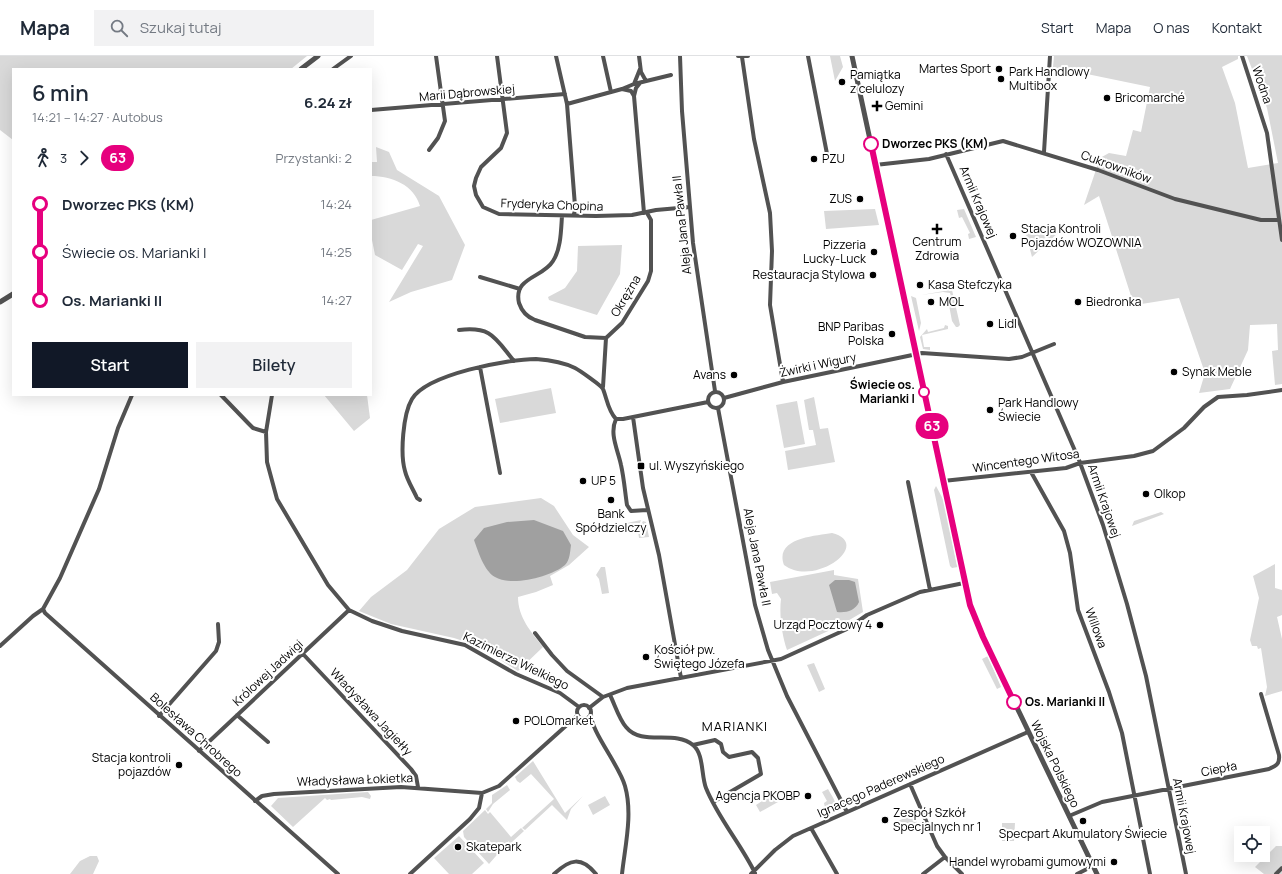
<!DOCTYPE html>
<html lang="pl">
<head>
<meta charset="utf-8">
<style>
	body { margin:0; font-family:Manrope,sans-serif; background:#f2f2f3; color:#1f2937; height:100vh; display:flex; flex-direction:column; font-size:15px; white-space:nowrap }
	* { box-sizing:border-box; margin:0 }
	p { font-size:13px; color:#747a83 }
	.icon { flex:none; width:22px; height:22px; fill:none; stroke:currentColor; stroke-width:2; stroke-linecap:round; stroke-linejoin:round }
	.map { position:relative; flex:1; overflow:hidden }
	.details { position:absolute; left:12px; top:12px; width:360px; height:328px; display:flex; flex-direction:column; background:#fff; border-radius:0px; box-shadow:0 4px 16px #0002 }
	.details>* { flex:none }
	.badge { padding:0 8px; border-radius:13px; font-size:14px; line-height:26px }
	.tools { position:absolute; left:1234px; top:770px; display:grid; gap:8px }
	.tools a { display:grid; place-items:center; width:36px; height:36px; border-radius:0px; background:#fff; box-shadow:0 4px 16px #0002; font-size:20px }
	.map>.badge { position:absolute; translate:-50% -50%; box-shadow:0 0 0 2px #fff }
	.legs { display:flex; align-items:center; gap:6px; height:44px; padding:0 20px; font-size:13px }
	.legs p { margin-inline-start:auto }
	.head { display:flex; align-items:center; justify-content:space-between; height:68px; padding:0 20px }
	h1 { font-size:22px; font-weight:600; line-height:30px }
	.primary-button { display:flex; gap:8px; margin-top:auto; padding:8px 20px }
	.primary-button a { flex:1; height:46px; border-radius:0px; background:#111827; color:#fff; font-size:16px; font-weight:600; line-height:46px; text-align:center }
	.primary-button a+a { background:#f2f2f3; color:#1f2937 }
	ul { padding:0 20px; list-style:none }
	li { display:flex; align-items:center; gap:14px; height:48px; font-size:15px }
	li i { display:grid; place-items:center; width:6px; height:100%; margin:0 5px; background:currentColor }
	li i::after { content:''; width:10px; height:10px; margin:-5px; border:3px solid; border-radius:50%; background:#fff }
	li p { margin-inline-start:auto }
	li:first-child i { background:linear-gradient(#0000 50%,currentColor 0) }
	li:last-child i { background:linear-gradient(currentColor 50%,#0000 0) }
	header { display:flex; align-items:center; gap:24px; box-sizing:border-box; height:56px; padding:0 20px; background:#fff; border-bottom:1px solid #e0e1e3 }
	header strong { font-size:19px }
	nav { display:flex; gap:22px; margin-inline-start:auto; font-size:14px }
	.search { width:280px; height:36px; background:#f2f2f3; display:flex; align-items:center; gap:10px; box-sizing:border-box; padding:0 14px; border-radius:0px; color:#747a83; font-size:15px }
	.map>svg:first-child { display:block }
	.green { fill:#d9d9d9 }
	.water { fill:#a0a0a0 }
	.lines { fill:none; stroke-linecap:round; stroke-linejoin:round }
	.minor { stroke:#525252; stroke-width:4 }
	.tertiary { stroke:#525252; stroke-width:5 }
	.line-1-casing { stroke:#fff; stroke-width:9 }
	.line-1 { stroke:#e6007e; stroke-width:6 }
	.poi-dot { fill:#000; stroke:#fff; stroke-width:1.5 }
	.stop-1-dot { fill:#fff; stroke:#e6007e; stroke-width:2 }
	.labels { text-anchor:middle; stroke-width:4; stroke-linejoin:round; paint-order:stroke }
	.poi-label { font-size:12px; fill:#000; stroke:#fff; text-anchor:start }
	.street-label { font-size:12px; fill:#000; stroke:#fff }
	.stop-label { font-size:12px; font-weight:bold; fill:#000; stroke:#fff; text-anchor:start }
	.neighbourhood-label { font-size:13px; letter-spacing:1px; fill:#000; stroke:#fff }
</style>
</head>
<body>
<header>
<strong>Mapa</strong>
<div class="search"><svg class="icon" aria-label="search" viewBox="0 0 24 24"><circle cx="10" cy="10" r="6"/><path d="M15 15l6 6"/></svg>Szukaj tutaj</div>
<nav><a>Start</a><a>Mapa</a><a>O nas</a><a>Kontakt</a></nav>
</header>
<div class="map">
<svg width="1282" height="818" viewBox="0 0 1282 818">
	<rect width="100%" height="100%" fill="#fff"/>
	<path class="green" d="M0,0H307L291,13H13V84L0,74Z
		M830,0H840L843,11L835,25Z
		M1054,0H1238V3L1222,11L1235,47L1248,112L1278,107L1267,52L1247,0H1282V328L1275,329L1272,295L1278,294L1277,268L1250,269L1248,294L1230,333L1199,337L1205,317L1179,242L1129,250L1132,243L1099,140L1084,149L1100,102L1109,97L1126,100L1133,74L1141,76L1150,31L1053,11Z
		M376,91L389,96L397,114L439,140L465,189L452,224L411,236L389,246L423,190L418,188L402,214L375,199L371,179V164L420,150C414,129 392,120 371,120V106H377Z
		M875,153L879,169L826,173L824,155Z
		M964,153L976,181L969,183L968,178L970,177L962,161L959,162L957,154Z
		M1023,167L1060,175L1032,201Z
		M622,189L620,218L597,259L549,244L548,241L565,232L577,215L578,190Z
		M950,234H952L960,269L958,271H956L952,265L948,244L952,243L950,237L943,236L921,239Z
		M911,240L916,242L921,267L919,275Z
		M945,269L948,270V273L922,279L924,291H930V294L923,293L920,281L927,273L928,276L944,272Z
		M551,332L556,357L500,367L495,343Z
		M324,339H367L370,362L354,375Z
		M814,341L820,373L828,372L835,406L788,414L785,395L816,389L813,374H809L804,344Z
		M797,345L805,388L784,392L776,349Z
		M936,430L944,445L957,509L958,511L952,512L950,510L934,434Z
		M541,442L554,450L573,479L589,491L569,509L550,520L553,529L536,536L518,541C518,561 531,576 543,591L518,615L478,590L454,582L391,568L359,555L371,541L407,514L439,473L475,451Z
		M1161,456L1164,458L1132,470L1134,465Z
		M641,464L637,475H628L627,467Z
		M643,465L646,466L649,481L639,482L638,475Z
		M832,477C874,488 814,532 784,509C774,482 815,480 832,477Z
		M1275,508V532L1282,534V559L1277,561L1282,583V635L1265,640L1267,631L1261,592L1258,593L1257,590H1252L1250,584L1259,542L1253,520Z
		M601,511H605L609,537L602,538L599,523L596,519Z
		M834,514V519L858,523L863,556L839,570L787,594C782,579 779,559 781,543L777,537L772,538L770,526Z
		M988,600L1001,631L997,633L982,603Z
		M814,607L825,633L819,636L807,609Z
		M533,705L565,757L583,740L571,753L567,764L552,749L525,774L522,772L554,743L531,718L520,727L517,725L515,721Z
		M507,729L510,734L493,748L488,756L486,753L492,747V739Z
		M828,733C832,741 841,750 832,758L825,752L824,747L827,745L822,736Z
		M368,736L371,740L370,743L362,741L331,744L330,743L327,744L325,742L293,771L271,750L278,742Z
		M773,738L778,746L760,756L756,749Z
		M605,740L610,749L593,759L588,749Z
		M485,754L488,758L490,756L511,781L521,772L524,775L512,786L514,789L509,790V785L489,808L464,781L463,775Z
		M913,758L919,770L903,777L898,765Z
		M1002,767H1015L1014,785H1002Z
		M459,780L484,807L472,818H449L434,802Z
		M1276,790H1282V818H1264L1255,811Z
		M90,800H97L99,805L93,818H70L80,805Z"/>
	<path class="water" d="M534,464L563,475L571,489C570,496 570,504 565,509C551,521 511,531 495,521C484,515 478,495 474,484L484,472L507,466Z
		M835,524H849L855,526L859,546C855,555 846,557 837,556L829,529Z"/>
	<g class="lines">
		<path class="minor" d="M497,0L507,77L501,92L481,111L476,122L474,130L476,139L483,151L499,158L596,160L632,159L656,154L690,151
			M556,0L567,48L575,150L574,160
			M603,0L611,36
			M639,0L641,16L646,25
			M680,0L682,55L693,187L715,335
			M738,0H748
			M808,0L828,103
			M1242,0L1267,77L1282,184
			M742,1L754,83L770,157L772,195L770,249L783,326
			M333,13L351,0
			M640,27L636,32L634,40L644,157
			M634,28L640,13
			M622,33L631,35L634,40
			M567,48L622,33L634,28L671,19
			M371,54L565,38
			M429,94L438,82L445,65L436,0
			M1044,96L1050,0
			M946,98L1079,404L1103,469L1127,548L1146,620L1186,818
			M875,109L929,103L1003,85L1098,114L1175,143L1261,164H1279
			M562,160C561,174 561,193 553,205C543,222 513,221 519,247C522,256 527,261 535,264L585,281L606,282
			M480,221L520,233
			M459,274C492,270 495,282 514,305
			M480,311L500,417
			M603,331L606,282L622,267L648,225L651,215V164L647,157
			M708 344a8 8 0 1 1 16 0a8 8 0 1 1-16 0Z
			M221,339L248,367L253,372L266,376
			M272,339L266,376L267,406L277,443L328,529L349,554L372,565L402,575L465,589L516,618L560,637L579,651
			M724,342L783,326L922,297L1009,303L1022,301L1054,288
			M718,352L755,549L768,594L787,640L847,756
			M633,361L643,432L659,499L681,622
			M616,363H623L708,346
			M1031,416L1064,475L1070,497L1078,554L1109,636L1122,677L1150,818
			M943,425L1066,412L1080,407L1134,400L1153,395L1184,372L1204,351L1218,341L1247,339L1282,334
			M908,426L930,534
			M420,444L417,442C413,433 407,424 405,415C400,398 403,358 412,343C427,318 508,303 536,303C549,304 563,306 575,312C579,314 602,330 603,333C607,343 608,355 616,363C609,378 618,394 621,409C624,422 625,436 627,449L631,455L647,454
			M43,553L45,557L338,818
			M535,577L552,599L567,615L603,641L627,632L781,603L847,573L867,559L920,536L964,527
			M0,590L33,560L43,553L60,522L99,433L118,372L132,339
			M303,598L411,713L416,720L418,731
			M610,639C615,649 619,663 626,671C642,691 674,673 693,689C704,698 701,719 706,732C718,762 741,788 755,817
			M577 656a7 7 0 1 1 14 0a7 7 0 1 1-14 0Z
			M589,652L603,641
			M591,656C589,674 619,708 625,730C633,758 625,790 622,818
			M237,659L268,686
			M159,660L216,595L219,586L218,568
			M693,689L715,684L721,688L723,696L729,701L752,696L758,702L761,718L713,746
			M199,695L349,554
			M910,728L937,790L945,801L962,818
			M255,745L262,740L274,738L401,731L482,737
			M1069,760L1102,746L1269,713C1276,710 1280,708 1279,699L1261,638
			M811,772L837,818
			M410,818L470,763L479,752L482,737L499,730L578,659
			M554,818C570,803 581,800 596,818
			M751,818L775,794L793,780L1028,676
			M923,818L945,801
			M1077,818L1093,810
			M1276,818L1282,812"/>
		<path class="tertiary" d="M852,0L970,549L983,581L1097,818
			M301,13L318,0
			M0,246L13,238"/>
	</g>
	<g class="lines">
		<defs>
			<path id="line-1" d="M871,88L970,549L983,581L1014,646"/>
		</defs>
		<use href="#line-1" class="line-1-casing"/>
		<use href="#line-1" class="line-1"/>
	</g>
	<g class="poi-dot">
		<circle cx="999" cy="13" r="4"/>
		<circle cx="1001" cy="23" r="4"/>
		<circle cx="842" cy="26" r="4"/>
		<circle cx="1107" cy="42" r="4"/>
		<path d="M875 44h4v4h4v4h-4v4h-4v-4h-4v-4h4z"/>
		<circle cx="814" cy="103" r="4"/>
		<circle cx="860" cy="143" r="4"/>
		<path d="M935 167h4v4h4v4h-4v4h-4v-4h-4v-4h4z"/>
		<circle cx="1013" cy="180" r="4"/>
		<circle cx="874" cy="196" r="4"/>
		<circle cx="873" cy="219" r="4"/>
		<circle cx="920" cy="229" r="4"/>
		<circle cx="931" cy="246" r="4"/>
		<circle cx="1078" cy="246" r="4"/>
		<circle cx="990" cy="268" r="4"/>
		<circle cx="892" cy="278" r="4"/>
		<circle cx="1174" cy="316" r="4"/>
		<circle cx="734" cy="319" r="4"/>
		<circle cx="990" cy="354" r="4"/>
		<rect x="637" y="406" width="8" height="8" rx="2"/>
		<circle cx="583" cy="425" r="4"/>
		<circle cx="1146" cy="438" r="4"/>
		<circle cx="611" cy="444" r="4"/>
		<circle cx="880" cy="569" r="4"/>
		<circle cx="646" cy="601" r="4"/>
		<circle cx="516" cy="665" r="4"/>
		<circle cx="179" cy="709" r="4"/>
		<circle cx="808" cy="740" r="4"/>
		<circle cx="885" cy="764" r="4"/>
		<circle cx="1083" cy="765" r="4"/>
		<circle cx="458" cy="791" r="4"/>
		<circle cx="1114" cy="806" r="4"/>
	</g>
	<g class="stop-1-dot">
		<circle cx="871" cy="88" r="7"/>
		<circle cx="924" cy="336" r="5"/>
		<circle cx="1014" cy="646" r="7"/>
	</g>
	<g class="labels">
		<g class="poi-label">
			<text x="991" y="17" text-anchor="end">Martes Sport</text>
			<text x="1009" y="20">Park Handlowy<tspan x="1009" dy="14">Multibox</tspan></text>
			<text x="850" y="23">Pamiątka<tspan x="850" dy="14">z celulozy</tspan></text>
			<text x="1115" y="46">Bricomarché</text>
			<text x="885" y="54">Gemini</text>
			<text x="822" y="107">PZU</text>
			<text x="852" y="147" text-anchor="end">ZUS</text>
			<text x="1021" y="177">Stacja Kontroli<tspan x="1021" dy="14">Pojazdów WOZOWNIA</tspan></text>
			<text x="937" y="190" text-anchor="middle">Centrum<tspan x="937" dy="14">Zdrowia</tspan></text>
			<text x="866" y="193" text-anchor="end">Pizzeria<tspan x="866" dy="14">Lucky-Luck</tspan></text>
			<text x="865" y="223" text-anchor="end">Restauracja Stylowa</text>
			<text x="928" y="233">Kasa Stefczyka</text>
			<text x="939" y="250">MOL</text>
			<text x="1086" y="250">Biedronka</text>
			<text x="998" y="272">Lidl</text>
			<text x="884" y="275" text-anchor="end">BNP Paribas<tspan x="884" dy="14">Polska</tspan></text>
			<text x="1182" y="320">Synak Meble</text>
			<text x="726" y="323" text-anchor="end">Avans</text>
			<text x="998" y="351">Park Handlowy<tspan x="998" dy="14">Świecie</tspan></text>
			<text x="649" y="414">ul. Wyszyńskiego</text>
			<text x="591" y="429">UP 5</text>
			<text x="1154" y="442">Olkop</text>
			<text x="611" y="462" text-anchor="middle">Bank<tspan x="611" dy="14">Spółdzielczy</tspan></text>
			<text x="872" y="573" text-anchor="end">Urząd Pocztowy 4</text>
			<text x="654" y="598">Kościół pw.<tspan x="654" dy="14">Świętego Józefa</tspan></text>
			<text x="524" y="669">POLOmarket</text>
			<text x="171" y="706" text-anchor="end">Stacja kontroli<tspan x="171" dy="14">pojazdów</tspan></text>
			<text x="800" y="744" text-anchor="end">Agencja PKOBP</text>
			<text x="893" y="761">Zespół Szkół<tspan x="893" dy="14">Specjalnych nr 1</tspan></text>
			<text x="1083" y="782" text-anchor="middle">Specpart Akumulatory Świecie</text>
			<text x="466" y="795">Skatepark</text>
			<text x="1106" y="810" text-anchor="end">Handel wyrobami gumowymi</text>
		</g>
		<g class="street-label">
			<text transform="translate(1262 29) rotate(71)" y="4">Wodna</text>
			<text transform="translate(467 37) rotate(-5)" y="4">Marii Dąbrowskiej</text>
			<text transform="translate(1116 111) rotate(20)" y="4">Cukrowników</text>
			<text transform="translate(978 146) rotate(67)" y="4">Armii Krajowej</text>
			<text transform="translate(552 149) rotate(2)" y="4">Fryderyka Chopina</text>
			<text transform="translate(682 169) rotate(-96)" y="4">Aleja Jana Pawła II</text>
			<text transform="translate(626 240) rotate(-59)" y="4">Okrężna</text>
			<text transform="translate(818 309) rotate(-12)" y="4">Żwirki i Wigury</text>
			<text transform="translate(1026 405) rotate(-8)" y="4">Wincentego Witosa</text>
			<text transform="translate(1104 445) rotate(71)" y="4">Armii Krajowej</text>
			<text transform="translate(757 501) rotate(79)" y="4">Aleja Jana Pawła II</text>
			<text transform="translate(1096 572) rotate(70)" y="4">Willowa</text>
			<text transform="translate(516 605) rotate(26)" y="4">Kazimierza Wielkiego</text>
			<text transform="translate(268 617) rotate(-43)" y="4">Królowej Jadwigi</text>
			<text transform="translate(371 656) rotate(47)" y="4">Władysława Jagiełły</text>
			<text transform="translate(196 679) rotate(42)" y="4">Bolesława Chrobrego</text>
			<text transform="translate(1055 708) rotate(64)" y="4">Wojska Polskiego</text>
			<text transform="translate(1219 713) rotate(-11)" y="4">Ciepła</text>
			<text transform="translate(355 724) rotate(-2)" y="4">Władysława Łokietka</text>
			<text transform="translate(881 730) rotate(-24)" y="4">Ignacego Paderewskiego</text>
			<text transform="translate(1184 760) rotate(79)" y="4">Armii Krajowej</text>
		</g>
		<g class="stop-label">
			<text x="882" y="92">Dworzec PKS (KM)</text>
			<text x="915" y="333" text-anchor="end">Świecie os.<tspan x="915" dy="14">Marianki I</tspan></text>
			<text x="1025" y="650">Os. Marianki II</text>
		</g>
		<g class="neighbourhood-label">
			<text x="735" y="675">MARIANKI</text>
		</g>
	</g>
</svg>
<div class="tools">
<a><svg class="icon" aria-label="locate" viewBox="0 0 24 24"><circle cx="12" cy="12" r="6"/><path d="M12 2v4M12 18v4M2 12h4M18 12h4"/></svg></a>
</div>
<b class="badge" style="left:932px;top:370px;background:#e6007e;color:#fff">63</b>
<section class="details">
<div class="head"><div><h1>6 min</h1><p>14:21 – 14:27 · Autobus</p></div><b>6.24 zł</b></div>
<div class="legs"><svg class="icon" aria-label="walk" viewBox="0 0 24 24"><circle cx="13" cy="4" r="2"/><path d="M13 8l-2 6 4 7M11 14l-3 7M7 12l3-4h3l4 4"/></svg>3<svg class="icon" aria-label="forward" viewBox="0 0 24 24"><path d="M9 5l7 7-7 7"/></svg><b class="badge" style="background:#e6007e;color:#fff">63</b><p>Przystanki: 2</p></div>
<ul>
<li><i style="color:#e6007e"></i><b>Dworzec PKS (KM)</b><p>14:24</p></li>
<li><i style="color:#e6007e"></i><span>Świecie os. Marianki I</span><p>14:25</p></li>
<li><i style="color:#e6007e"></i><b>Os. Marianki II</b><p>14:27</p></li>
</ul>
<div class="primary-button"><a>Start</a><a>Bilety</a></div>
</section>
</div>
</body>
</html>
